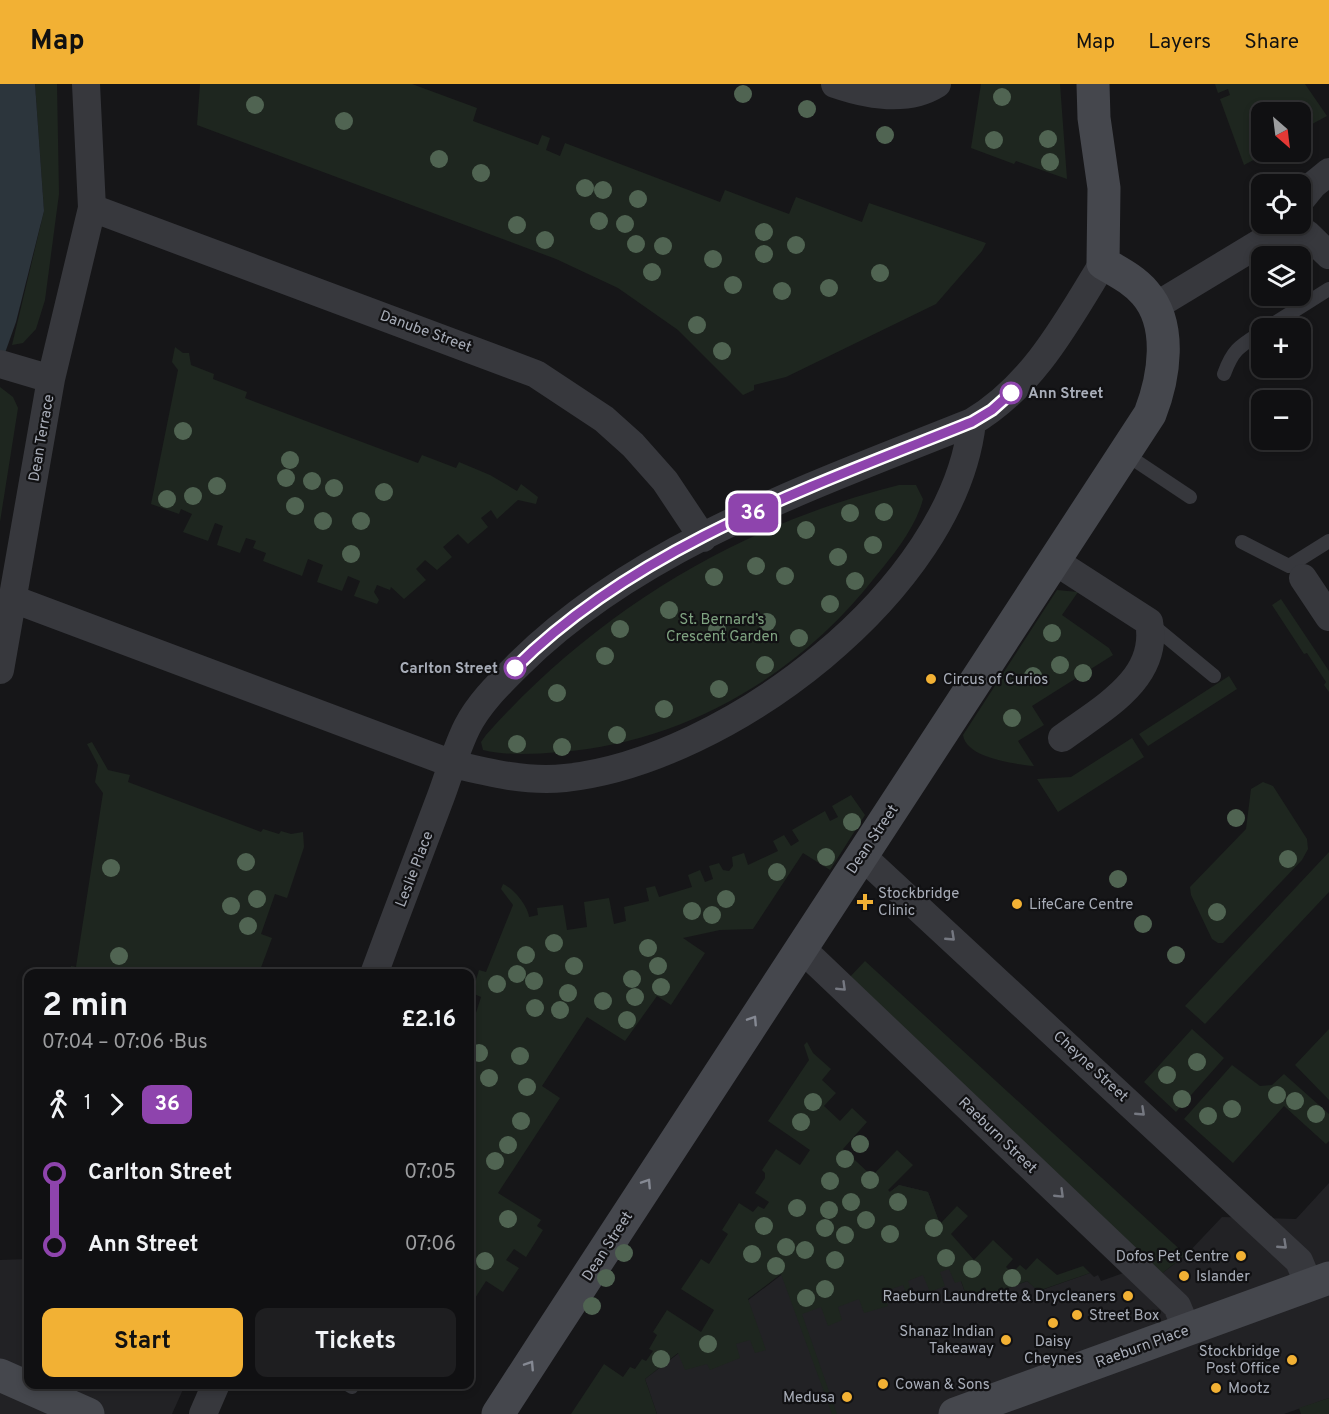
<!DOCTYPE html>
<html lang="en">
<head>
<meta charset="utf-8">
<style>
	body { margin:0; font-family:Overpass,sans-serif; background:#1e1e20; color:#f1f3f6; height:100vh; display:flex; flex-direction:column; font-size:22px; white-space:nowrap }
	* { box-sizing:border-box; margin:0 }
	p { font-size:20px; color:#9c9d9f }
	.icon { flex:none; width:33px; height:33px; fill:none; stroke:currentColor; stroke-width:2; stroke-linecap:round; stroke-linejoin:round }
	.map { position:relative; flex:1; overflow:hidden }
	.sheet { position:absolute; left:24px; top:885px; width:450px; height:420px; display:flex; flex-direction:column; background:#101012; border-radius:12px; box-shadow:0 3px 9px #0003,0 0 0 2px #303032 }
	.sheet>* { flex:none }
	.badge { padding:0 12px; border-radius:9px; font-size:21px; line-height:39px }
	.needle { width:39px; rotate:152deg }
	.fabs { position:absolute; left:1251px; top:18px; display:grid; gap:12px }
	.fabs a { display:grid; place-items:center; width:60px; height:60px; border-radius:12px; background:#101012; box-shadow:0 3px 9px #0003,0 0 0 2px #303032; font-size:30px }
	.map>.badge { position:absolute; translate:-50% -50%; box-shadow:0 0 0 3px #fff }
	.legs { display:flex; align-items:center; gap:9px; height:66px; padding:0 18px; font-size:20px }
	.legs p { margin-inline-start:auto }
	.overview { display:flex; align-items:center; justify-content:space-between; height:102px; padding:0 18px }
	h1 { font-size:33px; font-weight:700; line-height:45px }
	.button { display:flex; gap:12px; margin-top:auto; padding:12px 18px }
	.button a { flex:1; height:69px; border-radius:12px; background:#f2b134; color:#111; font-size:24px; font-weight:700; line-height:69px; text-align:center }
	.button a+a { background:#1e1e20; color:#f1f3f6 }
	ul { padding:0 18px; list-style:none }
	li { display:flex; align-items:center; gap:21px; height:72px; font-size:22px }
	li i { display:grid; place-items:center; width:9px; height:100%; margin:0 8px; background:currentColor }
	li i::after { content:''; width:15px; height:15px; margin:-8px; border:4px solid; border-radius:50%; background:#101012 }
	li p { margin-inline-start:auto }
	li:first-child i { background:linear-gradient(#0000 50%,currentColor 0) }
	li:last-child i { background:linear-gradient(currentColor 50%,#0000 0) }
	header { display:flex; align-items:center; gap:36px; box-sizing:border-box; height:84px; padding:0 30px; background:#f2b134; color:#111 }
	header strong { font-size:28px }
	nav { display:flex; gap:33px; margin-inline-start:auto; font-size:21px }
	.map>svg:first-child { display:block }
	.built { fill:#222225 }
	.green { fill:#1e261f }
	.water { fill:#2c353c }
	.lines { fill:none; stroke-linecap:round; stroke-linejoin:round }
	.lane { stroke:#37383d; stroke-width:14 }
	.street { stroke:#37383d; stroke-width:28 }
	.secondary { stroke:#45474d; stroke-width:33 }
	.tree { fill:#506452 }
	.oneway { stroke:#757881 }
	.oneway2 { stroke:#858993 }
	.line-1-casing { stroke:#fff; stroke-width:14 }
	.line-1 { stroke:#8e44ad; stroke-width:9 }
	.stop-1-dot { fill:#fff; stroke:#8e44ad; stroke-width:3 }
	.poi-dot { fill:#f2b134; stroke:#111113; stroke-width:2 }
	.labels { text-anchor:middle; stroke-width:4.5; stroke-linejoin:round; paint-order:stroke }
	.street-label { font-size:15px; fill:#a8adb8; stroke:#111113 }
	.stop-label { font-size:15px; font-weight:bold; fill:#a8adb8; stroke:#111113; text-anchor:start }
	.park-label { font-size:15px; fill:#7fa381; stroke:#111113 }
	.poi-label { font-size:15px; fill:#a8adb8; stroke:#111113; text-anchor:start }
</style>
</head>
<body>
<header>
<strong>Map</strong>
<nav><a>Map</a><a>Layers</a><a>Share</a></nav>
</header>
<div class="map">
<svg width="1329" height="1330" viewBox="0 0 1329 1330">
	<rect width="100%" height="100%" fill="#161618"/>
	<path class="built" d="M1329,1099V1314L1284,1330H657L645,1295L899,1101L928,1108L969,1219L1027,1197L1039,1207L1090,1189L1094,1193L1098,1191L1101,1197L1129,1187L1161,1190L1186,1171L1222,1133L1296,1135Z
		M28,1175V1300L185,1301L172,1330H0V1176Z"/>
	<path class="green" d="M35,0H57L59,110L45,216L36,245L23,259L12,261L44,127Z
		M200,0H412L477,24L473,37L538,61L542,51L550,54L546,66L560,72L565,59L720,118L725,106L789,130L796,113L862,138L869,119L986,159L982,167L936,220L786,293L754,301V306L743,311L678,246L618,204L556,175L197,41Z
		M981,0H1060L1067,95L1016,77L1014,80L971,64Z
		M1215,0H1305L1327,32L1301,46L1300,28H1262V68H1269L1244,81L1220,15L1230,11L1228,5L1218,9Z
		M175,263L183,269H189L191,281L214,290L213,295L247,308L245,314L418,379L422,371L456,384L459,378L490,391L517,407L521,400L538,413L536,420L518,416L497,435L491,426L481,434L488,443L468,460L458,450L443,463L452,473L437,486L425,476L416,485L426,496L404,515L391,503L390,506L377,501L374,508L379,516L377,520L354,512L360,497L348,492L342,507L317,498L323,481L308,475L302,492L263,477L266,469L253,464L256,457L246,454L240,469L217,461L223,442L215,439L208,457L183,448L192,430L181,425L179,430L151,420L178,286L172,278Z
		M0,303L13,313L18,324L0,438Z
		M899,401H916L923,415C916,443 894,470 876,492C799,591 686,658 560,668C534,670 508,672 483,666L481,658L486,651C596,527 739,441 899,401Z
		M1057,506L1078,508L1062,531L1109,564L1113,571L1032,622L1044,641L1018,657L1034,682C1015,680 966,674 963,651Z
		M1281,515L1329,587V608L1324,601L1326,598L1307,569L1304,570L1272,521Z
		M1229,592L1237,605L1148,662L1139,650Z
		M1132,654L1144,673L1058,728L1037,695L1071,693Z
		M92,658L108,686L130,691L128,698L261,748L263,745L279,750L281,747L291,750L303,748L304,763L287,814L275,810L261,850L272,854L259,889H70L71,882L76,883L103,709L95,698L98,681L87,660Z
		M1263,698L1273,702L1307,755L1308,765L1302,776L1223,859H1218L1212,855L1191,811L1190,803L1246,745L1251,705Z
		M851,711L865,731L830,786L803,769L753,845L720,846L683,854L705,869L671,921L657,912L625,957L587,933L542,1002L560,1014L498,1109L541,1136L537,1142L543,1146L526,1173L514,1165L506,1176L519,1184L503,1208L486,1197L470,1222V948L481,913L472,909L479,886L486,888L513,821L501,805L503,800C513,804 528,822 529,833L538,831L537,824L563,821L567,846L587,843L584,818L609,814L614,840L626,837L624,823L649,817L646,804L655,802L659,813L692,803L688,791L700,786L705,798L713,795L709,782L719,779L723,786L729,787L733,782L732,773L744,769L748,781L778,767L773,757L784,751L791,762L799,757L792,746L825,727L830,737L838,733L832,722Z
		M1329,768V808L1205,940L1185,922Z
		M865,877L1186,1171L1161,1190L847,896Z
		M1192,945L1224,974L1176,1028L1144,998Z
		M1329,945V1016L1295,981Z
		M807,958L813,969L831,985L822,996L836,1009L824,1022L840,1037L852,1024L867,1038L843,1065L872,1092L897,1066L913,1081L888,1106L890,1108L899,1101L928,1108L940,1140L957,1122L968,1132L951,1150L974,1176L993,1156L1013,1175L1006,1183L1012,1189L1020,1181L1026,1186L1037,1174L1057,1191L1083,1182L1090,1189L1038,1207L1027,1197L969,1219L961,1197L955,1199L949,1185L940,1188L945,1202L930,1208L923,1191L908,1197L913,1214L909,1215L903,1201L883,1208L888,1222L864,1229L859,1215L838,1223L842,1236L828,1242L821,1223L802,1230L837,1330H832L781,1190L748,1215L766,1266L755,1269L750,1256L736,1260L740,1274L710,1286L707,1280L685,1286L678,1269L645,1295L657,1330H571L604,1280L623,1293L630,1283L635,1285L642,1275L646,1277L653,1267L649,1265L657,1251L653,1248L667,1226L701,1248L714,1226L681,1205L701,1175L709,1180L728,1150L722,1146L739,1119L753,1128L758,1122L764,1125L769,1118L755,1109L765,1094V1089L762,1086L776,1065L800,1081L810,1066L768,1037L809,976L804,961Z
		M1232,981L1260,1002L1272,1001L1284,990L1329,1030V1057L1326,1060L1284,1022L1233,1079L1184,1035Z
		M1329,1314V1330H1301L1299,1324Z"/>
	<path class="water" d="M0,0H35L44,127L16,238L0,283Z"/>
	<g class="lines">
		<path class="lane" d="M1267,244L1329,205
			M1224,290C1233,265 1240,262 1262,248
			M1124,369L1190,413
			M1242,458L1289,482L1329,457
			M1151,540L1214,592
			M347,1300L352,1303L353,1300"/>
		<path class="street" d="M835,0C867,11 907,19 937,0
			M1300,117L1313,101L1329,88
			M92,124L536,290L604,335L633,361L665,397L703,454
			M1283,145L1307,150L1329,171
			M1154,223L1283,145L1286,140
			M0,280L51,295
			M1056,478L1149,538C1160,595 1101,625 1062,654
			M1303,494L1329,533
			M13,515L453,680C490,689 527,698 565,694C726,677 954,506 972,338
			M0,586L51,295L92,124L86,0
			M861,771L1299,1177L1309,1201
			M800,863L1177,1222L1187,1246
			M374,890C395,833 417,776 438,720C448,695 455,667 467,643C479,619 500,599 519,580C639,461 818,400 972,338C1033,302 1067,238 1103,179
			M203,1330L216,1300"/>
		<path class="secondary" d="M0,1291L88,1330
			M498,1330C714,996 933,664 1150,330C1164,294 1173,241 1145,209C1133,195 1118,188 1103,179L1104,104L1094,34L1093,0
			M955,1330L1329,1194"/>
	</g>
	<g class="tree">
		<circle cx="743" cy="10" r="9"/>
		<circle cx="1002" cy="13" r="9"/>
		<circle cx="255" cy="21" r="9"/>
		<circle cx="807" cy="25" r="9"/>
		<circle cx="344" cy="37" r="9"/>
		<circle cx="885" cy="51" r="9"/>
		<circle cx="1048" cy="55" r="9"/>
		<circle cx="994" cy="56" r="9"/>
		<circle cx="439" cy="75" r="9"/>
		<circle cx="1050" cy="78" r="9"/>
		<circle cx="481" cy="89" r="9"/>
		<circle cx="585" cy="104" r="9"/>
		<circle cx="603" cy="106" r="9"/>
		<circle cx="638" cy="115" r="9"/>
		<circle cx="599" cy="137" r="9"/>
		<circle cx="625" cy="140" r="9"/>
		<circle cx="517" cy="141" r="9"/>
		<circle cx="764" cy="148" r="9"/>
		<circle cx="545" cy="156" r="9"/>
		<circle cx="636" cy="160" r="9"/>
		<circle cx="796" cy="161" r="9"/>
		<circle cx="663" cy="162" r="9"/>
		<circle cx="764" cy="170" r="9"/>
		<circle cx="713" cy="175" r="9"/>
		<circle cx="652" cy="188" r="9"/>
		<circle cx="880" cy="189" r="9"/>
		<circle cx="733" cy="201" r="9"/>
		<circle cx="829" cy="204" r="9"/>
		<circle cx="782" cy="207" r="9"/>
		<circle cx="697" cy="241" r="9"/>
		<circle cx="722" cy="267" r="9"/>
		<circle cx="183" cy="347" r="9"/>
		<circle cx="290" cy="376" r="9"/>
		<circle cx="286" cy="394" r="9"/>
		<circle cx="312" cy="397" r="9"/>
		<circle cx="217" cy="402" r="9"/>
		<circle cx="334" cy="404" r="9"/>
		<circle cx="384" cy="408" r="9"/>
		<circle cx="193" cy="412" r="9"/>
		<circle cx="167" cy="415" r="9"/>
		<circle cx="295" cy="422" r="9"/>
		<circle cx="884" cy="428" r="9"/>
		<circle cx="850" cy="429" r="9"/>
		<circle cx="323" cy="437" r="9"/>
		<circle cx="361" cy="437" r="9"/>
		<circle cx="806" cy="446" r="9"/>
		<circle cx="873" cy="461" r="9"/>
		<circle cx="351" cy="470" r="9"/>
		<circle cx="838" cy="473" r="9"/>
		<circle cx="756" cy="482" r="9"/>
		<circle cx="785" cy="492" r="9"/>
		<circle cx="714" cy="493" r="9"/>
		<circle cx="855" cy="497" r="9"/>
		<circle cx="830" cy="520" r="9"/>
		<circle cx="669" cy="526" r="9"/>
		<circle cx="767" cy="538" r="9"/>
		<circle cx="620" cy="545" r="9"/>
		<circle cx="717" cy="546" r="9"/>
		<circle cx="1052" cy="549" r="9"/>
		<circle cx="799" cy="554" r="9"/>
		<circle cx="605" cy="572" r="9"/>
		<circle cx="765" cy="581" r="9"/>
		<circle cx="1060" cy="581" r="9"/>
		<circle cx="1083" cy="589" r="9"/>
		<circle cx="1033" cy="592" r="9"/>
		<circle cx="719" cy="605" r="9"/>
		<circle cx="557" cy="609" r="9"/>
		<circle cx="664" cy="625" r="9"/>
		<circle cx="1012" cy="634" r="9"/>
		<circle cx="617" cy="651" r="9"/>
		<circle cx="517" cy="660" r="9"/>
		<circle cx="562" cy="663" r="9"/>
		<circle cx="1236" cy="734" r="9"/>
		<circle cx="852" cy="738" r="9"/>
		<circle cx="826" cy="773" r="9"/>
		<circle cx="1288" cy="775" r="9"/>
		<circle cx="246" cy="778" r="9"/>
		<circle cx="111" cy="784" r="9"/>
		<circle cx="777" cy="788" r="9"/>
		<circle cx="1118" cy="795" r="9"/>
		<circle cx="257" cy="815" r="9"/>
		<circle cx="726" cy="815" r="9"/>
		<circle cx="231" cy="822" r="9"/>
		<circle cx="692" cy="827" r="9"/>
		<circle cx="1217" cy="828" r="9"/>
		<circle cx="712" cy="831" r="9"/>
		<circle cx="1143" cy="840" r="9"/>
		<circle cx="248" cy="842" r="9"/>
		<circle cx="554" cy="859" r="9"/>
		<circle cx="648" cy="864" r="9"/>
		<circle cx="526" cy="871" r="9"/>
		<circle cx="1176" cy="871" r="9"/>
		<circle cx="119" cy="872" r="9"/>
		<circle cx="574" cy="882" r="9"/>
		<circle cx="658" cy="882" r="9"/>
		<circle cx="517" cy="890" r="9"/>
		<circle cx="632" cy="895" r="9"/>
		<circle cx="534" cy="897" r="9"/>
		<circle cx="497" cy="900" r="9"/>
		<circle cx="661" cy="903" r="9"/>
		<circle cx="568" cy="909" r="9"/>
		<circle cx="635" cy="913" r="9"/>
		<circle cx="603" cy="917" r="9"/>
		<circle cx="535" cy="924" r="9"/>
		<circle cx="560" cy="926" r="9"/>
		<circle cx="627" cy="936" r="9"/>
		<circle cx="479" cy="969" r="9"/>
		<circle cx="520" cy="972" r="9"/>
		<circle cx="1197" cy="978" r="9"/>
		<circle cx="1167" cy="991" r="9"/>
		<circle cx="489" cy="994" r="9"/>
		<circle cx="527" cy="1003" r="9"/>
		<circle cx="1277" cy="1011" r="9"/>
		<circle cx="1182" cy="1015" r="9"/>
		<circle cx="1295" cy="1017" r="9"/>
		<circle cx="813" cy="1018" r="9"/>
		<circle cx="1232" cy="1025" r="9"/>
		<circle cx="1316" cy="1030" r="9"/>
		<circle cx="1208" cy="1032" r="9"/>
		<circle cx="521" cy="1037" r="9"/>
		<circle cx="801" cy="1038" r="9"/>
		<circle cx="860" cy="1060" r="9"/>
		<circle cx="508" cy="1061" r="9"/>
		<circle cx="845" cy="1075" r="9"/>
		<circle cx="495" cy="1077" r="9"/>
		<circle cx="870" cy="1096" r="9"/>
		<circle cx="830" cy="1097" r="9"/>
		<circle cx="851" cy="1118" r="9"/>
		<circle cx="898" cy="1118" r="9"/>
		<circle cx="797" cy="1124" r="9"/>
		<circle cx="829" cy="1126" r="9"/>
		<circle cx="508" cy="1135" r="9"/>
		<circle cx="866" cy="1136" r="9"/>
		<circle cx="764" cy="1142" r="9"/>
		<circle cx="825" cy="1144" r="9"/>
		<circle cx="934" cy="1144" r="9"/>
		<circle cx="890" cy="1150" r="9"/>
		<circle cx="845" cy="1151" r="9"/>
		<circle cx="786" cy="1163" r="9"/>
		<circle cx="805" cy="1166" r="9"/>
		<circle cx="624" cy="1169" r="9"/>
		<circle cx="752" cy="1170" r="9"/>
		<circle cx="946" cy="1174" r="9"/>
		<circle cx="835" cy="1176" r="9"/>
		<circle cx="485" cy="1177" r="9"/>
		<circle cx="776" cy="1182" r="9"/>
		<circle cx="972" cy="1185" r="9"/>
		<circle cx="606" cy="1194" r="9"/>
		<circle cx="1012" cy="1194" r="9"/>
		<circle cx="825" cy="1205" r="9"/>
		<circle cx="806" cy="1214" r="9"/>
		<circle cx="592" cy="1222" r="9"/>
		<circle cx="708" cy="1260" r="9"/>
		<circle cx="661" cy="1275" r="9"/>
	</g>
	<defs><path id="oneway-chevron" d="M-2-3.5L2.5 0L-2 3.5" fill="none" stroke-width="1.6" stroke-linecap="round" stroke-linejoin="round" transform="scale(1.5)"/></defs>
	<g class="oneway">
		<use href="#oneway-chevron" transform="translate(951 853) rotate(43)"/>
		<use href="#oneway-chevron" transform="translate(842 903) rotate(44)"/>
		<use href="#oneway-chevron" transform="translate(1141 1028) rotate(43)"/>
		<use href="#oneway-chevron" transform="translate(1060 1110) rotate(44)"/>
		<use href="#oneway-chevron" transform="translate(1283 1161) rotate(43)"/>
	</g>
	<g class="oneway2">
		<use href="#oneway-chevron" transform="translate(753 936) rotate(-57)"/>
		<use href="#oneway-chevron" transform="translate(647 1099) rotate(-57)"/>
		<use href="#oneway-chevron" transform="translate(530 1281) rotate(-57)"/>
	</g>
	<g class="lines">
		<defs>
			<path id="line-1" d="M515,584C637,462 815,401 972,338L992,326L1011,309"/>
		</defs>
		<use href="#line-1" class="line-1-casing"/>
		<use href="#line-1" class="line-1"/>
	</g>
	<g class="stop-1-dot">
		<circle cx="1011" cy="309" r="10"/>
		<circle cx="515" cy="584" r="10"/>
	</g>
	<g class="poi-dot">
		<circle cx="931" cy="595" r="6"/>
		<path d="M862 809h6v6h6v6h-6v6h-6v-6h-6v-6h6z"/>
		<circle cx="1017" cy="820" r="6"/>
		<circle cx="1241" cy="1172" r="6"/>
		<circle cx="1184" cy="1192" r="6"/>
		<circle cx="1128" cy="1212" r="6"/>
		<circle cx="1077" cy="1231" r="6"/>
		<circle cx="1053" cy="1239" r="6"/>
		<circle cx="1006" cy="1256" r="6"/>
		<circle cx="1292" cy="1276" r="6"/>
		<circle cx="883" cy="1300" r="6"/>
		<circle cx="1216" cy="1304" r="6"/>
		<circle cx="847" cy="1313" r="6"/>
	</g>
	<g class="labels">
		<g class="street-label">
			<text transform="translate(426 247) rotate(20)" y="5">Danube Street</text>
			<text transform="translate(41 354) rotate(-80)" y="5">Dean Terrace</text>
			<text transform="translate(872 755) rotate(-56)" y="5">Dean Street</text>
			<text transform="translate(414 785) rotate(-69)" y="5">Leslie Place</text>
			<text transform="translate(1091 982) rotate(43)" y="5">Cheyne Street</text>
			<text transform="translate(998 1051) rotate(44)" y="5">Raeburn Street</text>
			<text transform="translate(607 1162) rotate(-57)" y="5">Dean Street</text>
			<text transform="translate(1142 1262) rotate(-20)" y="5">Raeburn Place</text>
		</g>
		<g class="stop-label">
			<text x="1028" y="314">Ann Street</text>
			<text x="498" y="589" text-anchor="end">Carlton Street</text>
		</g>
		<g class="park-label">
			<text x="722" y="540">St. Bernard’s<tspan x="722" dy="17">Crescent Garden</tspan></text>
		</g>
		<g class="poi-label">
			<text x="943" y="600">Circus of Curios</text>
			<text x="878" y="814">Stockbridge<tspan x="878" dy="17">Clinic</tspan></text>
			<text x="1029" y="825">LifeCare Centre</text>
			<text x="1229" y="1177" text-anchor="end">Dofos Pet Centre</text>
			<text x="1196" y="1197">Islander</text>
			<text x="1116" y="1217" text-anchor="end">Raeburn Laundrette &amp; Drycleaners</text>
			<text x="1089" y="1236">Street Box</text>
			<text x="994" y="1252" text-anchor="end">Shanaz Indian<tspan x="994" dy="17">Takeaway</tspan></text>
			<text x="1053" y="1262" text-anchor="middle">Daisy<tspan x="1053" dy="17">Cheynes</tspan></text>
			<text x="1280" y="1272" text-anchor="end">Stockbridge<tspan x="1280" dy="17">Post Office</tspan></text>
			<text x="895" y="1305">Cowan &amp; Sons</text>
			<text x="1228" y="1309">Mootz</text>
			<text x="835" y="1318" text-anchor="end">Medusa</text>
		</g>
	</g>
</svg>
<div class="fabs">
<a><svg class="needle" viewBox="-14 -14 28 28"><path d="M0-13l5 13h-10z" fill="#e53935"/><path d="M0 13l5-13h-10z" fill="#9c9d9f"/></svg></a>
<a><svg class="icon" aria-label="locate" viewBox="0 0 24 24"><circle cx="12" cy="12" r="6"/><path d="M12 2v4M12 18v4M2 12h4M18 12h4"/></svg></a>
<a><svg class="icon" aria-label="layers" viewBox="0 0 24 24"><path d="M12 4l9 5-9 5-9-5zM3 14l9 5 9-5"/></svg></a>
<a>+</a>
<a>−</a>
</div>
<b class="badge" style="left:753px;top:429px;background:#8e44ad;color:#fff">36</b>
<section class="sheet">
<div class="overview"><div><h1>2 min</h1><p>07:04 – 07:06 · Bus</p></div><b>£2.16</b></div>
<div class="legs"><svg class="icon" aria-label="walk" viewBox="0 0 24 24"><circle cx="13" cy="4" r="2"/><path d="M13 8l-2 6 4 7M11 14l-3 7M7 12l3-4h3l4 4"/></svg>1<svg class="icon" aria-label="forward" viewBox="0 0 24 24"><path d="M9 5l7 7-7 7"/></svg><b class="badge" style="background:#8e44ad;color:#fff">36</b></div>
<ul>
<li><i style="color:#8e44ad"></i><b>Carlton Street</b><p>07:05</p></li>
<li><i style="color:#8e44ad"></i><b>Ann Street</b><p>07:06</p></li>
</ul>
<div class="button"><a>Start</a><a>Tickets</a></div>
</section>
</div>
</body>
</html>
